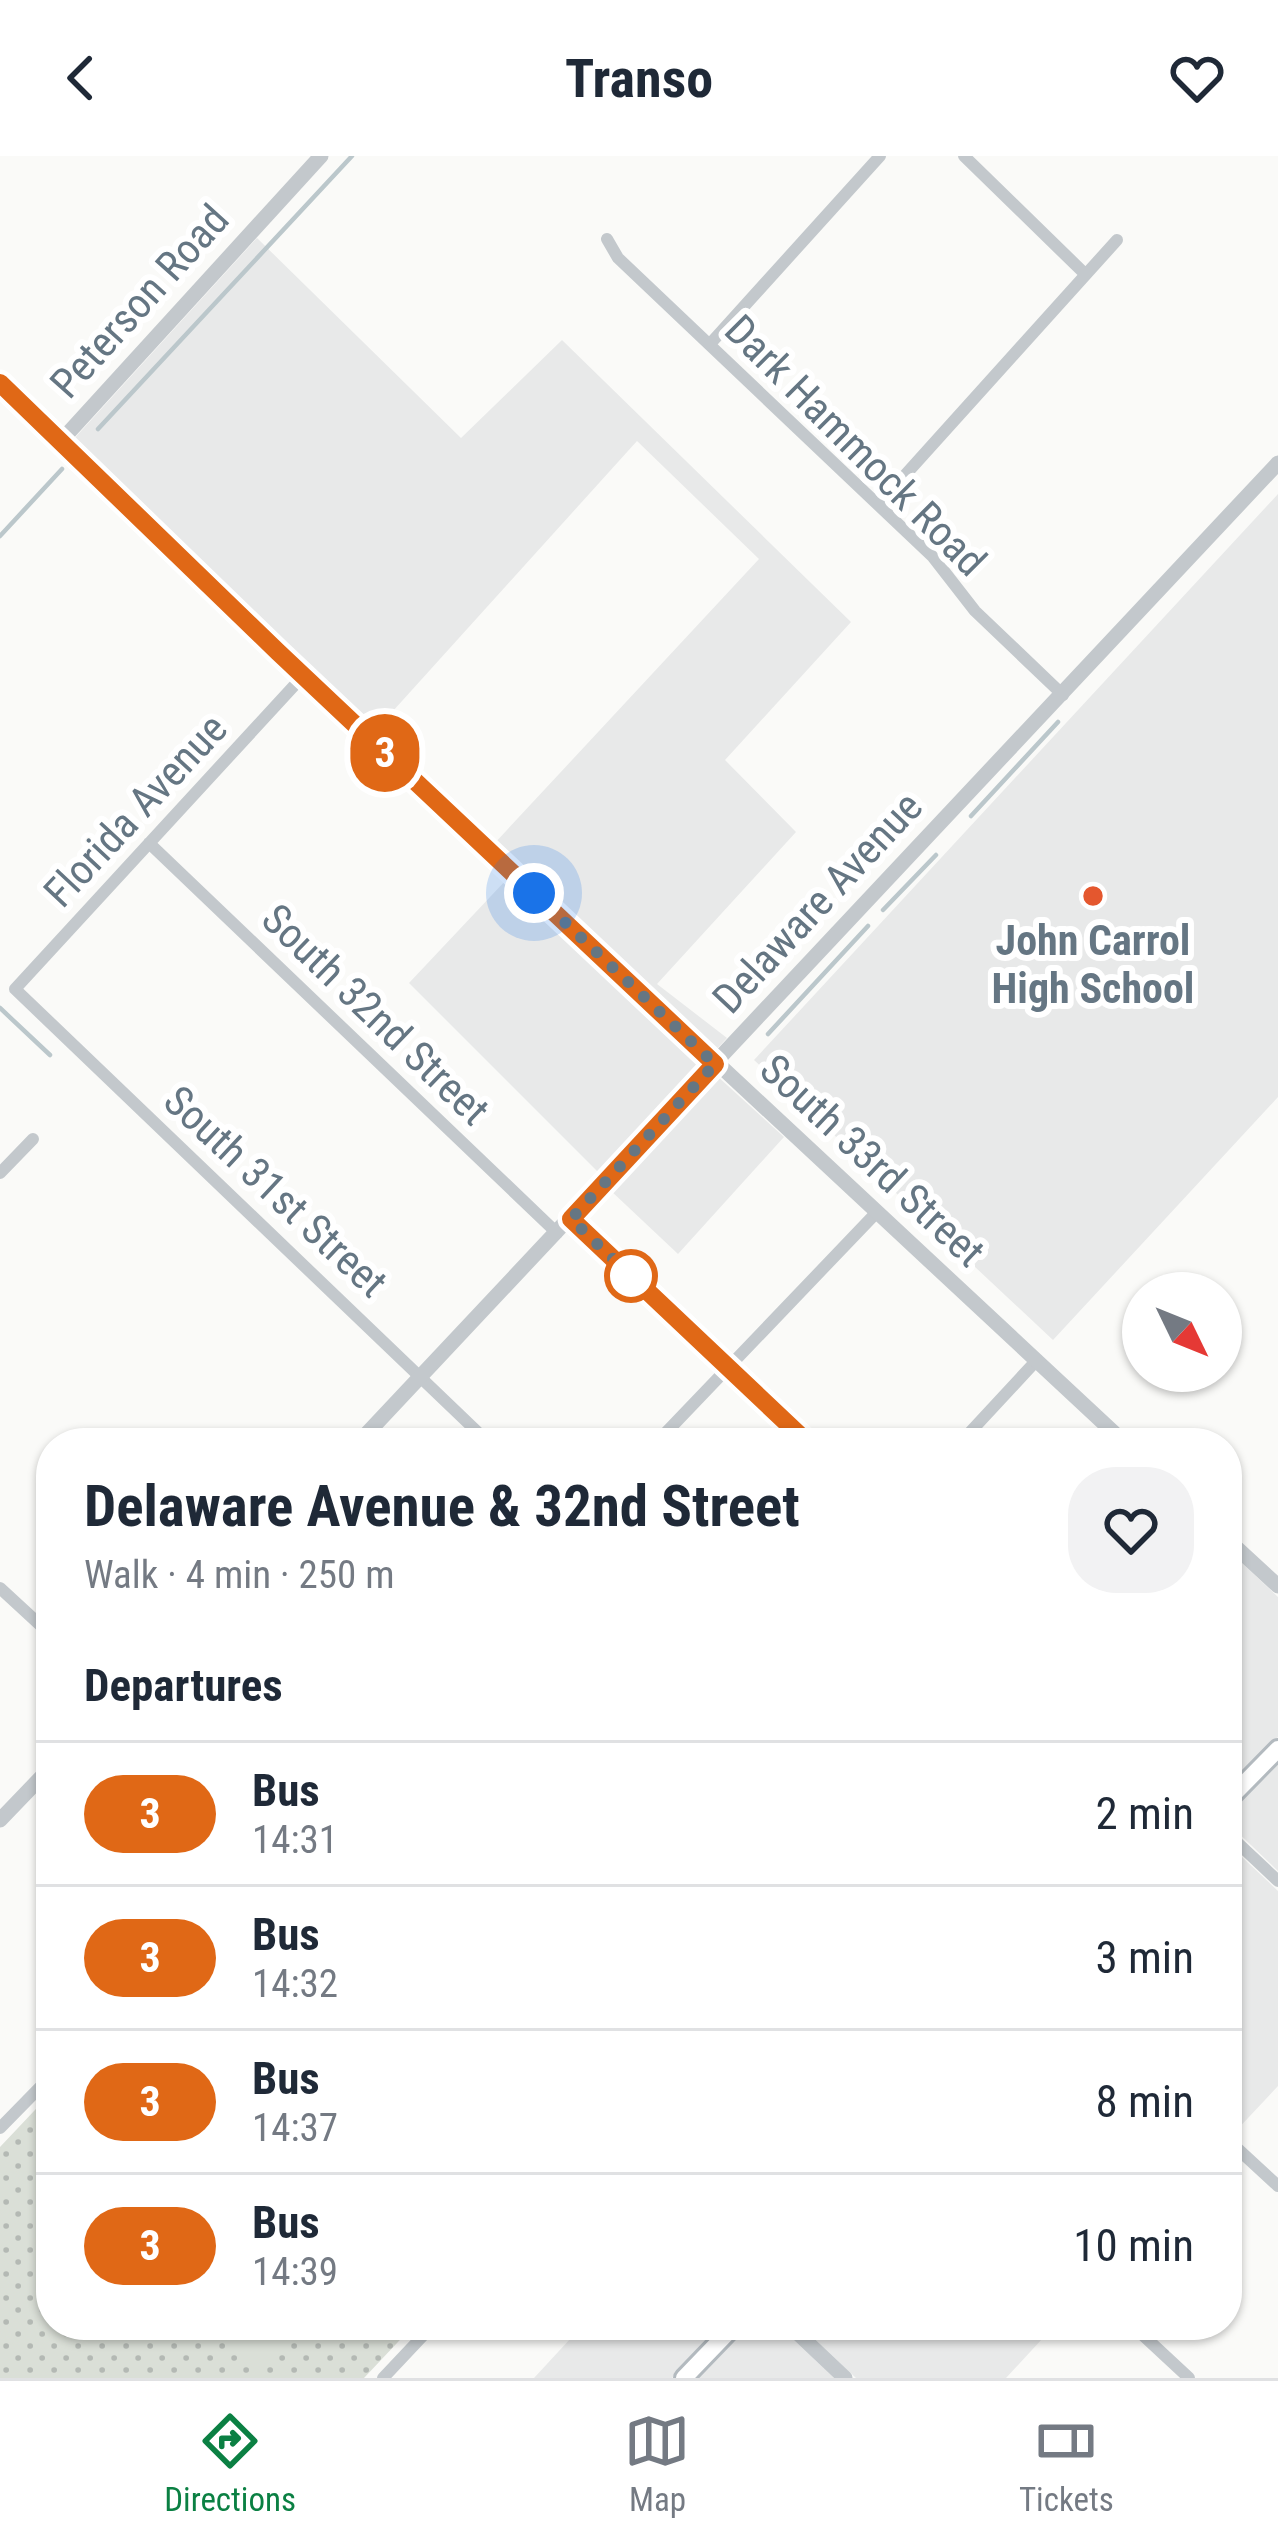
<!DOCTYPE html>
<html lang="en">
<head>
<meta charset="utf-8">
<style>
	body { margin:0; font-family:"Roboto Condensed",sans-serif; background:#f2f2f3; color:#1f2937; height:100vh; display:flex; flex-direction:column; font-size:45px; white-space:nowrap }
	* { box-sizing:border-box; margin:0 }
	p { font-size:39px; color:#747a83 }
	.icon { flex:none; width:66px; height:66px; fill:none; stroke:currentColor; stroke-width:2; stroke-linecap:round; stroke-linejoin:round }
	.map { position:relative; flex:1; overflow:hidden }
	.details { position:absolute; left:36px; top:1272px; width:1206px; height:912px; display:flex; flex-direction:column; background:#fff; border-radius:48px; box-shadow:0 3px 9px #0004 }
	.details>* { flex:none }
	.badge { padding:0 24px; border-radius:39px; font-size:42px; line-height:78px }
	.needle { width:78px; rotate:133deg }
	.tools { position:absolute; left:1122px; top:1116px; display:grid; gap:24px }
	.tools a { display:grid; place-items:center; width:120px; height:120px; border-radius:50%; background:#fff; box-shadow:0 3px 9px #0004; font-size:60px }
	.you { position:absolute; width:60px; height:60px; margin:-30px; border:9px solid #fff; border-radius:50%; background:#1a73e8; box-shadow:0 0 0 18px #1a73e833 }
	.map>.badge { position:absolute; translate:-50% -50%; box-shadow:0 0 0 6px #fff }
	h2 { padding:0 48px; font-size:45px; line-height:108px }
	.round { display:grid; place-items:center; flex:none; width:126px; height:126px; border-radius:48px; background:#f2f2f3 }
	.head { display:flex; align-items:center; justify-content:space-between; height:204px; padding:0 48px }
	h1 { font-size:57px; font-weight:700; line-height:90px }
	ul { padding:0; list-style:none }
	li { display:flex; align-items:center; gap:36px; height:144px; padding:0 48px; border-top:3px solid #e0e1e3 }
	li div { flex:1 }
	li b { display:block; font-size:45px }
	li em { font-style:normal }
	li .badge { min-width:132px; font-weight:700; text-align:center }
	header { display:flex; justify-content:space-between; align-items:center; height:156px; padding:0 48px; background:#fff; font-size:54px; font-weight:700 }
	.tabs { display:flex; justify-content:space-around; align-items:center; height:168px; border-top:3px solid #e0e1e3; background:#fff; font-size:33px; color:#747a83 }
	.tabs a { display:grid; justify-items:center; gap:6px }
	.tabs .active { color:#0b8043 }
	.map>svg:first-child { display:block }
	.built { fill:#e8e9e9 }
	.park { fill:url(#park-dots) }
	.pitch { fill:#dadfd7 }
	.lines { fill:none; stroke-linecap:round; stroke-linejoin:round }
	.stream { stroke:#bbc7cb; stroke-width:4.5 }
	.secondary-casing { stroke:#b3babf; stroke-width:22 }
	.minor { stroke:#c3c8cc; stroke-width:12 }
	.tertiary { stroke:#c3c8cc; stroke-width:15 }
	.secondary { stroke:#fff; stroke-width:16 }
	.line-casing { stroke:#fff; stroke-width:27 }
	.line { stroke:#e06816; stroke-width:18 }
	.walk { stroke:#657683; stroke-width:12; stroke-dasharray:0 21.6 }
	.poi-dot { fill:#e4572e; stroke:#fff; stroke-width:4.5 }
	.stop-dot { fill:#fff; stroke:#e06816; stroke-width:6 }
	.labels { text-anchor:middle; stroke-width:12; stroke-linejoin:round; paint-order:stroke }
	.street-label { font-size:42px; fill:#657683; stroke:#fff }
	.poi-label { font-size:42px; font-weight:bold; fill:#657683; stroke:#fff }
</style>
</head>
<body>
<header><svg class="icon" aria-label="back" viewBox="0 0 24 24"><path d="M15 5l-7 7 7 7"/></svg>Transo<svg class="icon" aria-label="heart" viewBox="0 0 24 24"><path d="M12 20l-8-8c-3-5 5-10 8-4 3-6 11-1 8 4z"/></svg></header>
<div class="map">
<svg width="1278" height="2222" viewBox="0 0 1278 2222">
	<defs>
		<pattern id="park-dots" width="8" height="8" patternUnits="userSpaceOnUse" patternTransform="scale(3)"><rect width="8" height="8" fill="#dadfd7"/><path d="M2 2h.1M6 6h.1" fill="none" stroke="#b4b9b4" stroke-width="1.8" stroke-linecap="round"/></pattern>
	</defs>
	<rect width="100%" height="100%" fill="#fafaf8"/>
	<path class="built" d="M257,82L461,282L562,184L851,466L725,604L796,676L657,828L727,882L714,896L493,689L759,403L637,285L374,576L71,286Z
		M1278,338V941L1053,1184L754,904Z
		M507,723L703,907L600,1018L409,827Z
		M716,919L784,981L678,1098L609,1033Z
		M1227,1393L1278,1441V1581L1227,1633Z
		M1278,1605V1715L1227,1666V1657Z
		M1227,1687L1278,1735V1930L1233,1978L1227,1972Z
		M583,2169H723L672,2222H534Z
		M746,2169H778L834,2222H696Z
		M800,2169H1055L1006,2222H856Z"/>
	<path class="park" d="M51,1937V2169H414L364,2222H0V1991Z"/>
	<path class="pitch" d="M205,2169H286L270,2198L253,2215Z"/>
	<g class="lines">
		<path class="stream" d="M98,273L352,0
			M0,380L62,313
			M971,660L1058,566
			M883,754L936,699
			M0,852L50,899
			M768,878L868,770"/>
		<defs>
			<path id="secondary" d="M1227,1645L1278,1593
				M684,2222L735,2169"/>
		</defs>
		<use href="#secondary" class="secondary-casing"/>
		<path class="minor" d="M964,0L1084,117
			M607,83L618,102L933,401L975,455L1063,539
			M710,188L880,0
			M879,348L1117,84
			M303,520L15,833L489,1287
			M149,687L557,1077
			M0,1017L33,983
			M571,1063L808,1287
			M656,1287L877,1056
			M960,1287L1037,1204
			M0,1432L51,1479
			M1227,1677L1278,1725
			M0,1972L51,1920
			M1227,1983L1278,2030
			M1132,2169L1189,2222
			M383,2222L433,2169"/>
		<path class="tertiary" d="M0,227L452,660L1125,1287
			M60,286L321,0
			M358,1287L1278,307
			M1227,1383L1278,1430
			M0,1664L51,1611
			M789,2169L845,2222"/>
		<use href="#secondary" class="secondary"/>
	</g>
	<g class="lines">
		<defs>
			<path id="line" d="M0,227L278,496L715,908L571,1063L808,1287"/>
		</defs>
		<use href="#line" class="line-casing"/>
		<use href="#line" class="line"/>
		<path class="walk" d="M534,737L715,908L571,1063L631,1120"/>
	</g>
	<circle class="poi-dot" cx="1093" cy="740" r="12"/>
	<circle class="stop-dot" cx="631" cy="1120" r="24"/>
	<g class="labels">
		<g class="street-label">
			<text transform="translate(139 145) rotate(-48)" y="15">Peterson Road</text>
			<text transform="translate(856 289) rotate(45)" y="15">Dark Hammock Road</text>
			<text transform="translate(135 654) rotate(-47)" y="15">Florida Avenue</text>
			<text transform="translate(817 746) rotate(-47)" y="15">Delaware Avenue</text>
			<text transform="translate(376 858) rotate(44)" y="15">South 32nd Street</text>
			<text transform="translate(873 1004) rotate(43)" y="15">South 33rd Street</text>
			<text transform="translate(276 1035) rotate(43)" y="15">South 31st Street</text>
		</g>
		<g class="poi-label">
			<text x="1093" y="799">John Carrol<tspan x="1093" dy="48">High School</tspan></text>
		</g>
	</g>
</svg>
<div class="tools">
<a><svg class="needle" viewBox="-14 -14 28 28"><path d="M0-13l5 13h-10z" fill="#e53935"/><path d="M0 13l5-13h-10z" fill="#747a83"/></svg></a>
</div>
<div class="you" style="left:534px;top:737px"></div>
<b class="badge" style="left:385px;top:597px;background:#e06816;color:#fff">3</b>
<section class="details">
<div class="head"><div><h1>Delaware Avenue &amp; 32nd Street</h1><p>Walk · 4 min · 250 m</p></div><a class="round"><svg class="icon" aria-label="heart" viewBox="0 0 24 24"><path d="M12 20l-8-8c-3-5 5-10 8-4 3-6 11-1 8 4z"/></svg></a></div>
<h2>Departures</h2>
<ul>
<li><span class="badge" style="background:#e06816;color:#fff">3</span><div><b>Bus</b><p>14:31</p></div><em>2 min</em></li>
<li><span class="badge" style="background:#e06816;color:#fff">3</span><div><b>Bus</b><p>14:32</p></div><em>3 min</em></li>
<li><span class="badge" style="background:#e06816;color:#fff">3</span><div><b>Bus</b><p>14:37</p></div><em>8 min</em></li>
<li><span class="badge" style="background:#e06816;color:#fff">3</span><div><b>Bus</b><p>14:39</p></div><em>10 min</em></li>
</ul>
</section>
</div>
<nav class="tabs">
<a class="active"><svg class="icon" aria-label="directions" viewBox="0 0 24 24"><path d="M12 3l9 9-9 9-9-9zM9 14v-3h6M13 9l2 2-2 2"/></svg>Directions</a>
<a><svg class="icon" aria-label="map" viewBox="0 0 24 24"><path d="M3 6l6-2 6 2 6-2v14l-6 2-6-2-6 2zM9 4v14M15 6v14"/></svg>Map</a>
<a><svg class="icon" aria-label="tickets" viewBox="0 0 24 24"><path d="M3 7h18v10H3zM15 7v10"/></svg>Tickets</a>
</nav>
</body>
</html>
